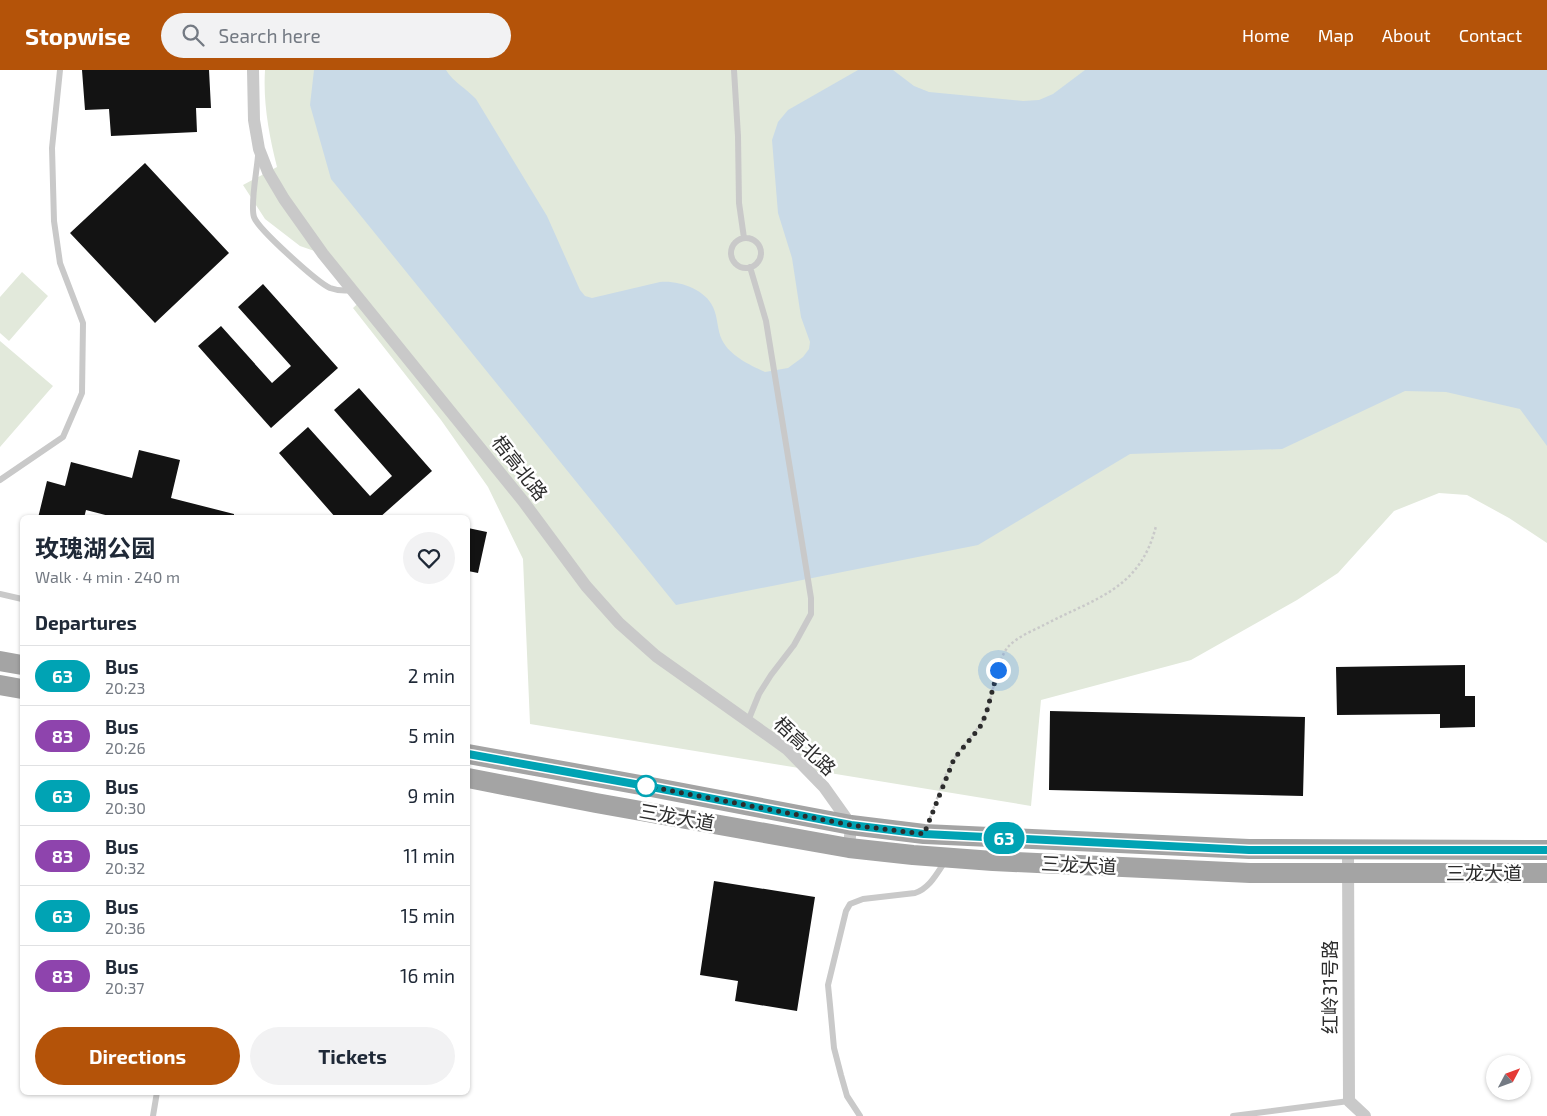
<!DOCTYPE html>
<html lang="en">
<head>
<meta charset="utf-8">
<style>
	body { margin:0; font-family:"Exo 2","Noto Sans SC",sans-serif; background:#f2f2f3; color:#1f2937; height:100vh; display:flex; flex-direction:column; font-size:19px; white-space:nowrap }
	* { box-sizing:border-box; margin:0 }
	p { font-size:16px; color:#747a83 }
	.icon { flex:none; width:28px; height:28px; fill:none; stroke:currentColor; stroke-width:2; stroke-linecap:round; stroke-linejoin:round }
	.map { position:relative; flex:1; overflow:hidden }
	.sheet { position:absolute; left:20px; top:445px; width:450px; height:580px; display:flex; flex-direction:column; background:#fff; border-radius:8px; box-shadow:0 1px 4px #0004 }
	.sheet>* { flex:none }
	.badge { padding:0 10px; border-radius:16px; font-size:18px; line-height:32px }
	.needle { width:32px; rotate:49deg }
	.buttons { position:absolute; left:1486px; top:985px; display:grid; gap:10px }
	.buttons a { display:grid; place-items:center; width:45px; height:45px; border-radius:50%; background:#fff; box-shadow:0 1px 4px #0004; font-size:25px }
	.you { position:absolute; width:25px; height:25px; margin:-12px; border:4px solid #fff; border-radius:50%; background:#1a73e8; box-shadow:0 0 0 8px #1a73e833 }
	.map>.badge { position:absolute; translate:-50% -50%; box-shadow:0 0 0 2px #fff }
	h2 { padding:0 15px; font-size:19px; line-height:45px }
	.round { display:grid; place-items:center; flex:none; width:52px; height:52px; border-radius:26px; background:#f2f2f3 }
	.headline { display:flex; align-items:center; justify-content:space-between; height:85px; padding:0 15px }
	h1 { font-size:24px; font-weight:700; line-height:38px }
	.cta { display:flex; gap:10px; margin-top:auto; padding:10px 15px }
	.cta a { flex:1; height:58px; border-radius:30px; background:#b45309; color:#fff; font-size:20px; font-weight:700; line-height:58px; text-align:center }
	.cta a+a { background:#f2f2f3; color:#1f2937 }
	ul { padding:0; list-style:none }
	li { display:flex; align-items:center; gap:15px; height:60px; padding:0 15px; border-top:1px solid #e0e1e3 }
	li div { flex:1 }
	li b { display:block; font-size:19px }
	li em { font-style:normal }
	li .badge { min-width:55px; font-weight:700; text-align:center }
	header { display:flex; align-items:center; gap:30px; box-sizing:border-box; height:70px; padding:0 25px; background:#b45309; color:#fff }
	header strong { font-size:24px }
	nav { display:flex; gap:28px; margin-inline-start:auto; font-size:18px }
	.search { width:350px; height:45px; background:#f2f2f3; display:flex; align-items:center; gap:12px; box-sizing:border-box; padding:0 18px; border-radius:28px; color:#747a83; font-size:19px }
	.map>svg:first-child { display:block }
	.green { fill:#e2e9db }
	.water { fill:#c9dae7 }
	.building { fill:#131313 }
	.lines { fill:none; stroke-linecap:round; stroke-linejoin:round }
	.path { stroke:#c9c9c9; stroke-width:2.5; stroke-dasharray:2.5 2.5; stroke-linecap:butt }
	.lane { stroke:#c9c9c9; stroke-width:6 }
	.street { stroke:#c9c9c9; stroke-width:12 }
	.primary { stroke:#a4a4a4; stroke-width:20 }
	.line-casing { stroke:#fff; stroke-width:11 }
	.line { stroke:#00a3b4; stroke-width:8 }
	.walk { stroke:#2c2c2c; stroke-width:5; stroke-dasharray:0 9 }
	.stop-dot { fill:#fff; stroke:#00a3b4; stroke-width:2.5 }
	.labels { text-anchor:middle; stroke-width:5; stroke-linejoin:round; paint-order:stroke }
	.street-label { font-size:19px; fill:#2c2c2c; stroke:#fff }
</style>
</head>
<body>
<header>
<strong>Stopwise</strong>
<div class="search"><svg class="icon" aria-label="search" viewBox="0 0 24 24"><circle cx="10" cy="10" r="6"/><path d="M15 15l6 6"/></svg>Search here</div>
<nav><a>Home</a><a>Map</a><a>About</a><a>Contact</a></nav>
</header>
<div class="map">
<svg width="1547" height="1046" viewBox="0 0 1547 1046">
	<rect width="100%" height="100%" fill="#fff"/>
	<path class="green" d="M265,0H1547V473L1509,448L1467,425L1439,423L1394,441L1338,503L1297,530L1191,590L1041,630L1031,736L530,654L523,489L488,417L441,350L353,238L365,227L332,187L300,176L265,149L243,115L277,97C269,65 263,33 265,0Z
		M22,202L48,226L9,271L0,263V227Z
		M0,271L53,316L0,377Z"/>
	<path class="water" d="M314,0H446C453,12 467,19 476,29L547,146L580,220L585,226L592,228L660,212C678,210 705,219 713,237C718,247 717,260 722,270C730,286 750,295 765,302L788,298L803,287L809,279L810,272L801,247L792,188L778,143L772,70L778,52L788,40L858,0H893L914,16L929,22L1023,31L1039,30L1053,24L1085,0H1547V376L1520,339L1446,322L1405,321L1282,379L1130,384L978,475L676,535L331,109L310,35Z"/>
	<path class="building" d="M82,0H209L211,38H196L197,62L111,66L109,39L85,40Z
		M145,93L229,183L155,253L70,163Z
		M263,214L338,298L271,358L198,276L221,256L272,313L291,296L238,237Z
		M359,318L432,401L379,448H336L279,383L308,357L370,426L392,406L334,340Z
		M139,380L180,390L171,428L234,444V448H117L86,440L84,448H38L47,411L65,416L71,392L132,408Z
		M468,458L487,462L478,503L468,501Z
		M1465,595V626H1475V657L1440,658V644L1337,645L1336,597Z
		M1050,641L1305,647L1303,726L1049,720Z
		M714,811L815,827L797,941L735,931L738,911L700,905Z"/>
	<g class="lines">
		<path class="path" d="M930,748C938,728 943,706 955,688C965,671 980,660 987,641C993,624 997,590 1008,577C1017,567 1032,561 1044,555C1095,528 1140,520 1156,456"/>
		<path class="lane" d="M734,0L738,66L739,133L744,168
			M258,86C257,100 250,135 254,147C258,159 317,212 330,218C338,221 345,221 353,220
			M731 183a15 15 0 1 1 30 0a15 15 0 1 1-30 0Z
			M0,410L63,367L82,323L83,253L60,193L54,151L52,78L60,0
			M0,524L22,529
			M748,651L759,624L771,605L794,575L811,544V528L766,251L750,197
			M153,1046L157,1022
			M860,1046L847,1026L841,1005L834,978L830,935L828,915L846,841L850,834L863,829L915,823C930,818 937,803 946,790
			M1233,1046L1349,1031"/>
		<path class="street" d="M253,0L254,50L259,79L268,102L284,129L323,184L523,431L586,516L619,553L656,586L787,679L824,717L851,755L849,778
			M1348,780L1349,1031L1365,1046"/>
		<path class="primary" d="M0,591L22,595
			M0,615L22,619
			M468,684L646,716L851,755L924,764L1249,779L1547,780
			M468,708L596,733L849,778L913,785L993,791L1250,803H1547"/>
	</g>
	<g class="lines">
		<defs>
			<path id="line" d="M468,684L646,716L851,755L924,764L1249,780H1547"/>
		</defs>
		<use href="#line" class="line-casing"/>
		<use href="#line" class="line"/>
		<path class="walk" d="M646,716L851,755L924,764L954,689L980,657L986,644L998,600"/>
	</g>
	<circle class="stop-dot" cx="646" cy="716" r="10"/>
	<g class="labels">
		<g class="street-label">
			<text transform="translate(520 398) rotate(52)" y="7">梧高北路</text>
			<text transform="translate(805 676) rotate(43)" y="7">梧高北路</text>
			<text transform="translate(677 747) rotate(10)" y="7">三龙大道</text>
			<text transform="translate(1079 795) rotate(3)" y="7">三龙大道</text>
			<text x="1484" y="810">三龙大道</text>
			<text transform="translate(1330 917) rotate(-90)" y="7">红岭31号路</text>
		</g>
	</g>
</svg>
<div class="buttons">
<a><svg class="needle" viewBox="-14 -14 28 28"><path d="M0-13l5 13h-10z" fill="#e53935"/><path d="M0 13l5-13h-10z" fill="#747a83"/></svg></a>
</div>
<div class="you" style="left:998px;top:600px"></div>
<b class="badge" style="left:1004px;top:768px;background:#00a3b4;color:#fff">63</b>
<section class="sheet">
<div class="headline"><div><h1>玫瑰湖公园</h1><p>Walk · 4 min · 240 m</p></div><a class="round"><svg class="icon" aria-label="heart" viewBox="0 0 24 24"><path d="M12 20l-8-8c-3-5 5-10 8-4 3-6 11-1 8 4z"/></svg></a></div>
<h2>Departures</h2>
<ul>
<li><span class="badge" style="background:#00a3b4;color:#fff">63</span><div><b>Bus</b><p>20:23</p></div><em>2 min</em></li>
<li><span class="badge" style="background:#8e44ad;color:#fff">83</span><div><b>Bus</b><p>20:26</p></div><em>5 min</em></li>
<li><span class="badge" style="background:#00a3b4;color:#fff">63</span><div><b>Bus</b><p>20:30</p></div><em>9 min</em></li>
<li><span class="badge" style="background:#8e44ad;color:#fff">83</span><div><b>Bus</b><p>20:32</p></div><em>11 min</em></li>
<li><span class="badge" style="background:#00a3b4;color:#fff">63</span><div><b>Bus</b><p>20:36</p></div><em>15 min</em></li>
<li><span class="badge" style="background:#8e44ad;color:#fff">83</span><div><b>Bus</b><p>20:37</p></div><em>16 min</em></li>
</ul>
<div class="cta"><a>Directions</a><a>Tickets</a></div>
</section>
</div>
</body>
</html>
